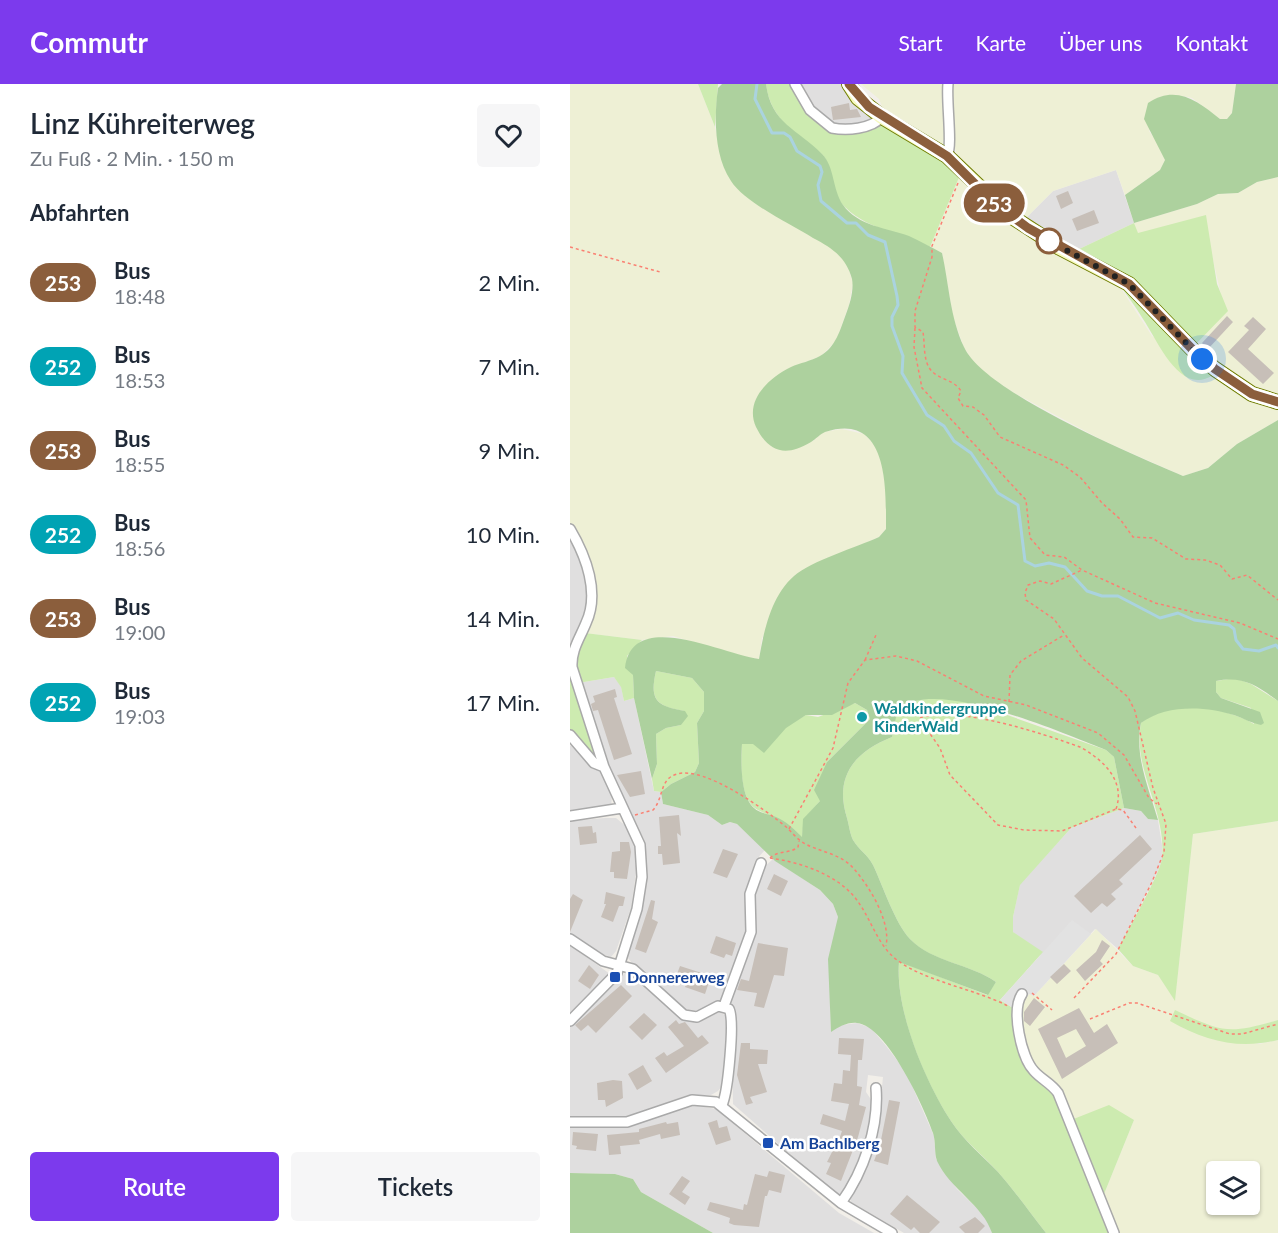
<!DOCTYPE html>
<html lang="de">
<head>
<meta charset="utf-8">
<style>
	body { margin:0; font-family:Lato,sans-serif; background:#f6f6f7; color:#1f2937; height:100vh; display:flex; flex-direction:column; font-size:22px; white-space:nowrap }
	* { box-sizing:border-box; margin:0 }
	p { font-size:20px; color:#747a83 }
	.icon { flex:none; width:33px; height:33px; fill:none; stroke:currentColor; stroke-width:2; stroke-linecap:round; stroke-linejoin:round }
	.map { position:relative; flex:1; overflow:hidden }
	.drawer { display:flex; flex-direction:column; background:#fff; width:570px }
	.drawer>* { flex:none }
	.badge { padding:0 12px; border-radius:20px; font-size:21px; line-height:39px }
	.fabs { position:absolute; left:636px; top:1077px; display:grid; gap:12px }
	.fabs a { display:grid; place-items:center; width:54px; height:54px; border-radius:6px; background:#fff; box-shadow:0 2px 4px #0004; font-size:30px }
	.you { position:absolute; width:30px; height:30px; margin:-15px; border:4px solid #fff; border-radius:50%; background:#1a73e8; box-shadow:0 0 0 9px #1a73e833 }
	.map>.badge { position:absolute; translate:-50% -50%; box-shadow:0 0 0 3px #fff }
	h2 { padding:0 30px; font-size:22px; line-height:54px }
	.round { display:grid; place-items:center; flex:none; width:63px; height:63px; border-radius:6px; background:#f6f6f7 }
	.head { display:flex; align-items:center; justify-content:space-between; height:102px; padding:0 30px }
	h1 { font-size:28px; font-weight:600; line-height:45px }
	.cta { display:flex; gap:12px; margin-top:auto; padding:12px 30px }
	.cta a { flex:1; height:69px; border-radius:6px; background:#7c3aed; color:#fff; font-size:24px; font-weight:600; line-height:69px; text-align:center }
	.cta a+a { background:#f6f6f7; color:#1f2937 }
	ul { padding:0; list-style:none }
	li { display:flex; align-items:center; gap:18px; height:84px; padding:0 30px }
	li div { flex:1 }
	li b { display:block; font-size:22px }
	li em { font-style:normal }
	li .badge { min-width:66px; font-weight:700; text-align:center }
	header { display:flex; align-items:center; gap:36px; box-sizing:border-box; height:84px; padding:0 30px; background:#7c3aed; color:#fff }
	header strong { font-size:28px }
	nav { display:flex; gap:33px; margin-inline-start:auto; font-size:21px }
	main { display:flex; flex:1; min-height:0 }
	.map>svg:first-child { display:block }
	.residential { fill:#e0dfdf }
	.farmland { fill:#eef0d5; fill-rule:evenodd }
	.grass { fill:#cdebb0 }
	.forest { fill:#add19e; fill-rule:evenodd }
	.parking { fill:#e2e2e2 }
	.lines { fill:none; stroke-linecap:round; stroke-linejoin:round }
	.stream { stroke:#aad3df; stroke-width:3 }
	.building { fill:#c7bfb8; fill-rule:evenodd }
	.street-casing { stroke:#a9a9a9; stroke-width:12 }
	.secondary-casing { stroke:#707d05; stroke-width:16 }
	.path { stroke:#fa8072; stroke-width:1.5; stroke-dasharray:3 3; stroke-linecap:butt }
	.street { stroke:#fff; stroke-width:9 }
	.secondary { stroke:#f7fabf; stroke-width:14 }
	.line-casing { stroke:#fff; stroke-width:14 }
	.line { stroke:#8b5e3c; stroke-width:9 }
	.walk { stroke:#222; stroke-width:6; stroke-dasharray:0 10.8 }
	.stop-dot { fill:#fff; stroke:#8b5e3c; stroke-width:3 }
	.culture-dot { fill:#0f9aa8; stroke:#fff; stroke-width:2 }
	.transit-dot { fill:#1a4fb4; stroke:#fff; stroke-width:2 }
	.labels { text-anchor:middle; stroke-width:5; stroke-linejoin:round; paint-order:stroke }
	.culture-label { font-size:16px; font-weight:bold; fill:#0d838f; stroke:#fff; text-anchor:start }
	.transit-label { font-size:16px; font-weight:bold; fill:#164399; stroke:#fff; text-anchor:start }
</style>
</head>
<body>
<header>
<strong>Commutr</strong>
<nav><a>Start</a><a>Karte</a><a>Über uns</a><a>Kontakt</a></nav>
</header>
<main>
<section class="drawer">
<div class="head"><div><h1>Linz Kühreiterweg</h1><p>Zu Fuß · 2 Min. · 150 m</p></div><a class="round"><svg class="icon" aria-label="heart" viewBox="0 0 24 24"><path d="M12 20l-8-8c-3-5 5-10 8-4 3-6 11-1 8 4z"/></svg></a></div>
<h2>Abfahrten</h2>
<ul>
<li><span class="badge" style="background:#8b5e3c;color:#fff">253</span><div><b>Bus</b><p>18:48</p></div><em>2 Min.</em></li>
<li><span class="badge" style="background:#00a3b4;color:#fff">252</span><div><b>Bus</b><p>18:53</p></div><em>7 Min.</em></li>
<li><span class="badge" style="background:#8b5e3c;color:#fff">253</span><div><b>Bus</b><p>18:55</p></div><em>9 Min.</em></li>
<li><span class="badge" style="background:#00a3b4;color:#fff">252</span><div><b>Bus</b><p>18:56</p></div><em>10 Min.</em></li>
<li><span class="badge" style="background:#8b5e3c;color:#fff">253</span><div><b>Bus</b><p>19:00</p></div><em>14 Min.</em></li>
<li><span class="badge" style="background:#00a3b4;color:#fff">252</span><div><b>Bus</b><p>19:03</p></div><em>17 Min.</em></li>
</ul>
<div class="cta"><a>Route</a><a>Tickets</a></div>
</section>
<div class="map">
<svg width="708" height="1149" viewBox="0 0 708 1149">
	<rect width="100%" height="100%" fill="#f2efe9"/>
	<path class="residential" d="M228,0H275L302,33L301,36L269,43L249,34Z
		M546,86L564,139L505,167L455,135L483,107Z
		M0,450L15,480L19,516L10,548L0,559Z
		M44,593L51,602L54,617L64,614L84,707L91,708L93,720L138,731L152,741L160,738L167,740L195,766L185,777L177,804L175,813L179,844L153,915L131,927L113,926L67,885L57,873L73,820L76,784L74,755L47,705L8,599Z
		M4,659L31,687L42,712L41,723L0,728V662Z
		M554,724L571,727L578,735L588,736L592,761V776L587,789L548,865L525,845L487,886L443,848V833L450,800L501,744Z
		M35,734H46L57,743L67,768V782L61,824L46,867L41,873L32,870L0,849V737Z
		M203,775L250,806L263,820L268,833L260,913L261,947L271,941L287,939L301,944L317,963L336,988L364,1052L366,1075L387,1105L418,1135L422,1149H334L281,1118L280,1114L309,1033L313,993L298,991L296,1008L304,1020L298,1053L272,1112L265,1110L163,1020L162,961L166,939L159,915L172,876L182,814L191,786Z
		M0,861L40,890L0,930Z
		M57,887L75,900L105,930L114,935H133L147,927L157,932L159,937L155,998L148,1007L141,1011H118L62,1031L36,1035L0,1033V943Z
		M124,1021L146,1025L269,1129L304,1149H143L71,1108L63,1095L45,1090L0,1089V1044H54Z"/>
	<path class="farmland" d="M0,0H128L145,43L152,72L181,116L265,166L278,182L283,199L279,221L266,257L251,272L220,284L243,357L253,348L272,345L294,350L305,361L312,379L316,408V445L309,453L225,491L192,554L189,575L167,572L103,552L72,556L15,549L22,525L9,456L0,440Z
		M291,0H376L373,33L376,62L373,63L315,30L309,15Z
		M381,0H666L662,29L657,35H650L622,14L613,12L579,47L590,62L595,76L590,86L555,111L546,86L483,107L455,135L433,119L390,81L381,51Z
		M390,91L546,197L582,252L643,291L708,323V336L667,360L638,384L613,392L534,357L444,309L407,284L394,264L383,233L372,169L360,163Z
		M708,93V314L683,306L624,262L653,220L642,171L567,149L564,139L627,120L648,110L668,109L687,98Z
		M708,737V936L671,947L653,946L630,938L600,937L689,960L708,956V1149H546L532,1115L564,1036H501L464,984L454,960L448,927L459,910L464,912L526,845L563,882L588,891L605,916L623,750ZM646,1088H680V1120H646Z"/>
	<path class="grass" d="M128,0H148L145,43Z
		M196,0H222L260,45L313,39L352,60L390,91L360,163C332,149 299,146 276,124C261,111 264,90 255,74C251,68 243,63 237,59C216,43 199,27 196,0Z
		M636,131L647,200L658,227L624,262L605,240L505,167L564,139L568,149Z
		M546,197L643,291C610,313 588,257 573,235C565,222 556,209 546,197Z
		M15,549L72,556L57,572L63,591L64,614L54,617L51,603L44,593L8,599L4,582Z
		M0,585L29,680L0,647Z
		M86,587L122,594L134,608V627L127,639L129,679L125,688L101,700L91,708L84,707L82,695L87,680L86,650L96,644L111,641L114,627C87,622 79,616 86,587Z
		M665,594L681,600L708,617V737L623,750L605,917L588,891L563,882L548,865C558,845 590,791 592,774C597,727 562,685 571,639C601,615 653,622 684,640L681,624L651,614L646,608V597Z
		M380,614L406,620L536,666L544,673L554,724L501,744L450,801L443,833V848L473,868L430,916L448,927L454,960L464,984L486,1000L501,1036L539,1021L564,1036L532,1115L541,1149H476C460,1129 445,1107 428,1088C412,1070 394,1057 381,1037C354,996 325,926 329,877L417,911L426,898C401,880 361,878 340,855C325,839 313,802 303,781C298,771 289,766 283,756C280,750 279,741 277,734C264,693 284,668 322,653C324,647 323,640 325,635C332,613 362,614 380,614Z
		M285,619L297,626L300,635L257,678L250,717L234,735L232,754C220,738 205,735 188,726C169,717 171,678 172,660H183L236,631L248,633Z
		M605,926C652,948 657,951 708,936V956C668,966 636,957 600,937Z"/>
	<path class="forest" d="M152,0H196C201,40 228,45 252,70C265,83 262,105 273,121C288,142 317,144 339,152C350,157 361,163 372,169C379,200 380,233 394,263C414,308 564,371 613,392L638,384L667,360L708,336V617C686,601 673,592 646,597V608L651,614L690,628L694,639L691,641C681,639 673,634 664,631C636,622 596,620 571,639C564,671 579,705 588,736L578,735L571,727L554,724L544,673L536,666C497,651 366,593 332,624C323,632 326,642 322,653C284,668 264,693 277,734C279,741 280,750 283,756C289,766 298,771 303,781C313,802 325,839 340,855C362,878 401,880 426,898L418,911L329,878C325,926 355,997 381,1037C394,1057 412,1071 428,1088C445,1107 460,1129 476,1149H422C413,1121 380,1105 367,1077C364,1068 366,1058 363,1049C354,1023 317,942 287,939C277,938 269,943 261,948L258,875L268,833L263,820L250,806L205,777L167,740L160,738L152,741L138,731L93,720L91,708L101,700L125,688L129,679L127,639L134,627V608L122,594L86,587C79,617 87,622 115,627L118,632L111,641L96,644L86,650L87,680L82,695L64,614L63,591L55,584C62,523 154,571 189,575C194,547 201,512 224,492C241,477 287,463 309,453L316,445C316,405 319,327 255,348C250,350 246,355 241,358C216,373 199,369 186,343C174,316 199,294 221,283C230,279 241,277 250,272C266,263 270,246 276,230C280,220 284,206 282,195C276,173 262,164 243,154C221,140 175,119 161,97C144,72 144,33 148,4ZM285,619L297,626L300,635L257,678L244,706L250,717L233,735L232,753C224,745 216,737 206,733C199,730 189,729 184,724C170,712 171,677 172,660H183L194,669L216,644L236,631H262Z
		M666,0H708V93L687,98L668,109L648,110L627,120L564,139L555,111L590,86L595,76L574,35L578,19C606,0 628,17 650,35H657L662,29Z
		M0,1089L45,1090L63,1095L71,1108L143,1149H0Z"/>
	<path class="parking" d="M502,836L521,850L464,912L459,910L448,927L430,916Z"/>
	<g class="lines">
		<path class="stream" d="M187,0L185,15L202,49H214L220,53L227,67L250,82L252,88L248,101L251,117L277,139H286L298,151L315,158L327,212L328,221L322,233V242L333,272L332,289L357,331L374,342L384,357L401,369L428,409L448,421L455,477L465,482L479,479L495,483L517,507L532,512H548L590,534L608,529L624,536L659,541L664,545L666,556L673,565L689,567L706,561L708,564"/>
	</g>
	<path class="building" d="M279,19L280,26L287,25L291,33L263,36L261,23Z
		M498,107L503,119L491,125L486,112Z
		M524,126L529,139L507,147L502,135Z
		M657,232L663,238L638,265L632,259Z
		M683,233L696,245L678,265L704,289L693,300L658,268L679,246L674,242Z
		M45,605L47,613L44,614L62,670L44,676L28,626L23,627L21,620L25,618L23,612Z
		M71,687L75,710L60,713L47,691Z
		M109,731L111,752L107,749L110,779L93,781L92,770H88V762H91L89,733Z
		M22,742L23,749L26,748L27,759L10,761L8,743Z
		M570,751L582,765L549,796L553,800L541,810L546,815L537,823L532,819L521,829L504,812Z
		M50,758H59L61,768L57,795L44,794V788H40L42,768L50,767Z
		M153,765L168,770L157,794L143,789Z
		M204,790L218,797L211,812L197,805Z
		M36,808L55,813L53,822H49L43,838L31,833L36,820H34Z
		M3,810L13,816L0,848V815Z
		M81,816L85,817L82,835L88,838L76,869L65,865Z
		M146,852L166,859L162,872L156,870L154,874L140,869Z
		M532,856L540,862L530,877L533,880L515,897L506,886L526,868Z
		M188,859L218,864L214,892L204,891L194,924L184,922L187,909L167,906L171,895L179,897Z
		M494,880L501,887L487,900L480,893Z
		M19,881L29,891L20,905L8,897Z
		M110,882L141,892L135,910L115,903L118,894L107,890Z
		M51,901L62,912L26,949L18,941L11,947L5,941Z
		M464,914L475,923L460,942L454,937V928Z
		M509,924L524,949L537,940L548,959L492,995L468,945ZM506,945L516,962L496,974L487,954Z
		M74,929L87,941L72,956L59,943Z
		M106,936L109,940L115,938L128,954L132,951L139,959L96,989L85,974L94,968L97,972L114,962L98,943Z
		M269,954L294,955L292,976H288L287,1002L292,1003L289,1021L296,1023L288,1053L271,1097L256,1090L261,1079L257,1078L263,1066L265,1067L272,1047L250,1040L253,1030L275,1037L279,1020L261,1017L264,999L272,1000L273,986L280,987L281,971L268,970Z
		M171,959H180V965L198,966L197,980H188L197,1008L180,1013L183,1019L176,1021L167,991Z
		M73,981L82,997L67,1006L58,990Z
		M43,996L52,997L53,1014L36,1023L35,1016H28L27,999Z
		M319,1016L330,1018L318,1081L304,1077L310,1061Z
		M147,1036L149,1044L157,1042L161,1056L146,1061L138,1039Z
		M96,1038L97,1040L108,1038L110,1051L91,1055L90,1050L69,1056L70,1060L50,1062L51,1070L39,1071L37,1051L69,1048V1045Z
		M3,1048L28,1050L26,1067L6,1065L7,1062L2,1061Z
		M199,1087L215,1091L211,1109L199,1106L197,1112H195L189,1143L164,1141L159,1139L160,1134L137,1126L140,1118L173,1126L174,1120L177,1121L185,1090L197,1093Z
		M112,1092L120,1097L112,1108L120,1113L115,1121L99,1110Z
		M337,1111L370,1138L359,1149H350L344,1143L341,1146L320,1130Z
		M405,1133L415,1142L408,1149H395L389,1143Z"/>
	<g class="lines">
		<defs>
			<path id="street" d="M225,0L240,26L262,44C277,47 301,45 312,33
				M377,72C383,63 376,17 378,0
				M0,445C16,472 30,509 16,539C10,554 1,566 2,583L34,683
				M0,651L24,679L34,683L70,761L72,793L67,825L47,889L0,937
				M0,732L52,724
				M0,855L33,877L63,885L114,931L127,933L148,922L159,925C165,936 158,1008 152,1021
				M452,910C441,926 451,973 464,987C472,996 481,999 488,1009L544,1149
				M154,922L181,848L180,810L191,779
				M0,1038H57L122,1016L146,1018L271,1119L322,1149
				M271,1119C294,1087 309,1043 306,1004"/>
			<path id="secondary" d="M279,0L288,14L312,33L377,72L439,131L490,164L559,200L625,268L645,285L682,310L708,318"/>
		</defs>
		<use href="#street" class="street-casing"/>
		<use href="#secondary" class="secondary-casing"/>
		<path class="path" d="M388,99L362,162V173L345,227V243L353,248C355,260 353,275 360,285C368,296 384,295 391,307L388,314L393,322L403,323L414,331L430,353L493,381L510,393L532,419L550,435L563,453L582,454L616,475L635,476L650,481L662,495L677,491L708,516
			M0,163L90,188
			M345,244L344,263L352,304L456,416L460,454L475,471L494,473L512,486L585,519L670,539L708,555
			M295,576L306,551
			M439,618L440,591L451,577L494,551
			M546,725C556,696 532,675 510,663C471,649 387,621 349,634L370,664L380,691L428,741L454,746L492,747L546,725L553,726L566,744
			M65,731L83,726C94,714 89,695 107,690C135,682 194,725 215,742C221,747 226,754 232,758C248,768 271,769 284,785C300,803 321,838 316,862
			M219,745L263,664L278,599L295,576L326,572L347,577L414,612L456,621L528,649L554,671L579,714L587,720
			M200,774C229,778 267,790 286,815C301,834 307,861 327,876C354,897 405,905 438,922
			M200,774C208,766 220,770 228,763L229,757
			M462,909L482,926
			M504,914L546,870L582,798L594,768L596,740L583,704L565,627L558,613L512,574L484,535L456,516L455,509L458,501L470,497L481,500L512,486
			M520,935L559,919H567L660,950H672L708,940"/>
		<use href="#street" class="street"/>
		<use href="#secondary" class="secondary"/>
	</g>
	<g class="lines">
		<defs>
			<path id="line" d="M279,0L299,23L377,72L423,118L458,144L559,200L625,268L645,285L682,310L708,318"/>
		</defs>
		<use href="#line" class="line-casing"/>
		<use href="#line" class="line"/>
		<path class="walk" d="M479,157L474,154L559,200L632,275"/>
	</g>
	<circle class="stop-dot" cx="479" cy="157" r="12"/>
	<circle class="culture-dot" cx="292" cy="633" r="6"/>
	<g class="transit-dot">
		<rect x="39" y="887" width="12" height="12" rx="3"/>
		<rect x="192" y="1053" width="12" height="12" rx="3"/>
	</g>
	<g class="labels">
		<g class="culture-label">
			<text x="304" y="630">Waldkindergruppe<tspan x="304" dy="18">KinderWald</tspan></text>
		</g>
		<g class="transit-label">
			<text x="57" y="899">Donnererweg</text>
			<text x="210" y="1065">Am Bachlberg</text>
		</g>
	</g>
</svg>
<div class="fabs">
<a><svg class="icon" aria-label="layers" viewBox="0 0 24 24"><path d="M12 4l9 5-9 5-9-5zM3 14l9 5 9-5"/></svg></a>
</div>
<div class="you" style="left:632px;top:275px"></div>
<b class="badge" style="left:424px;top:119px;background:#8b5e3c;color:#fff">253</b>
</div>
</main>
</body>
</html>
